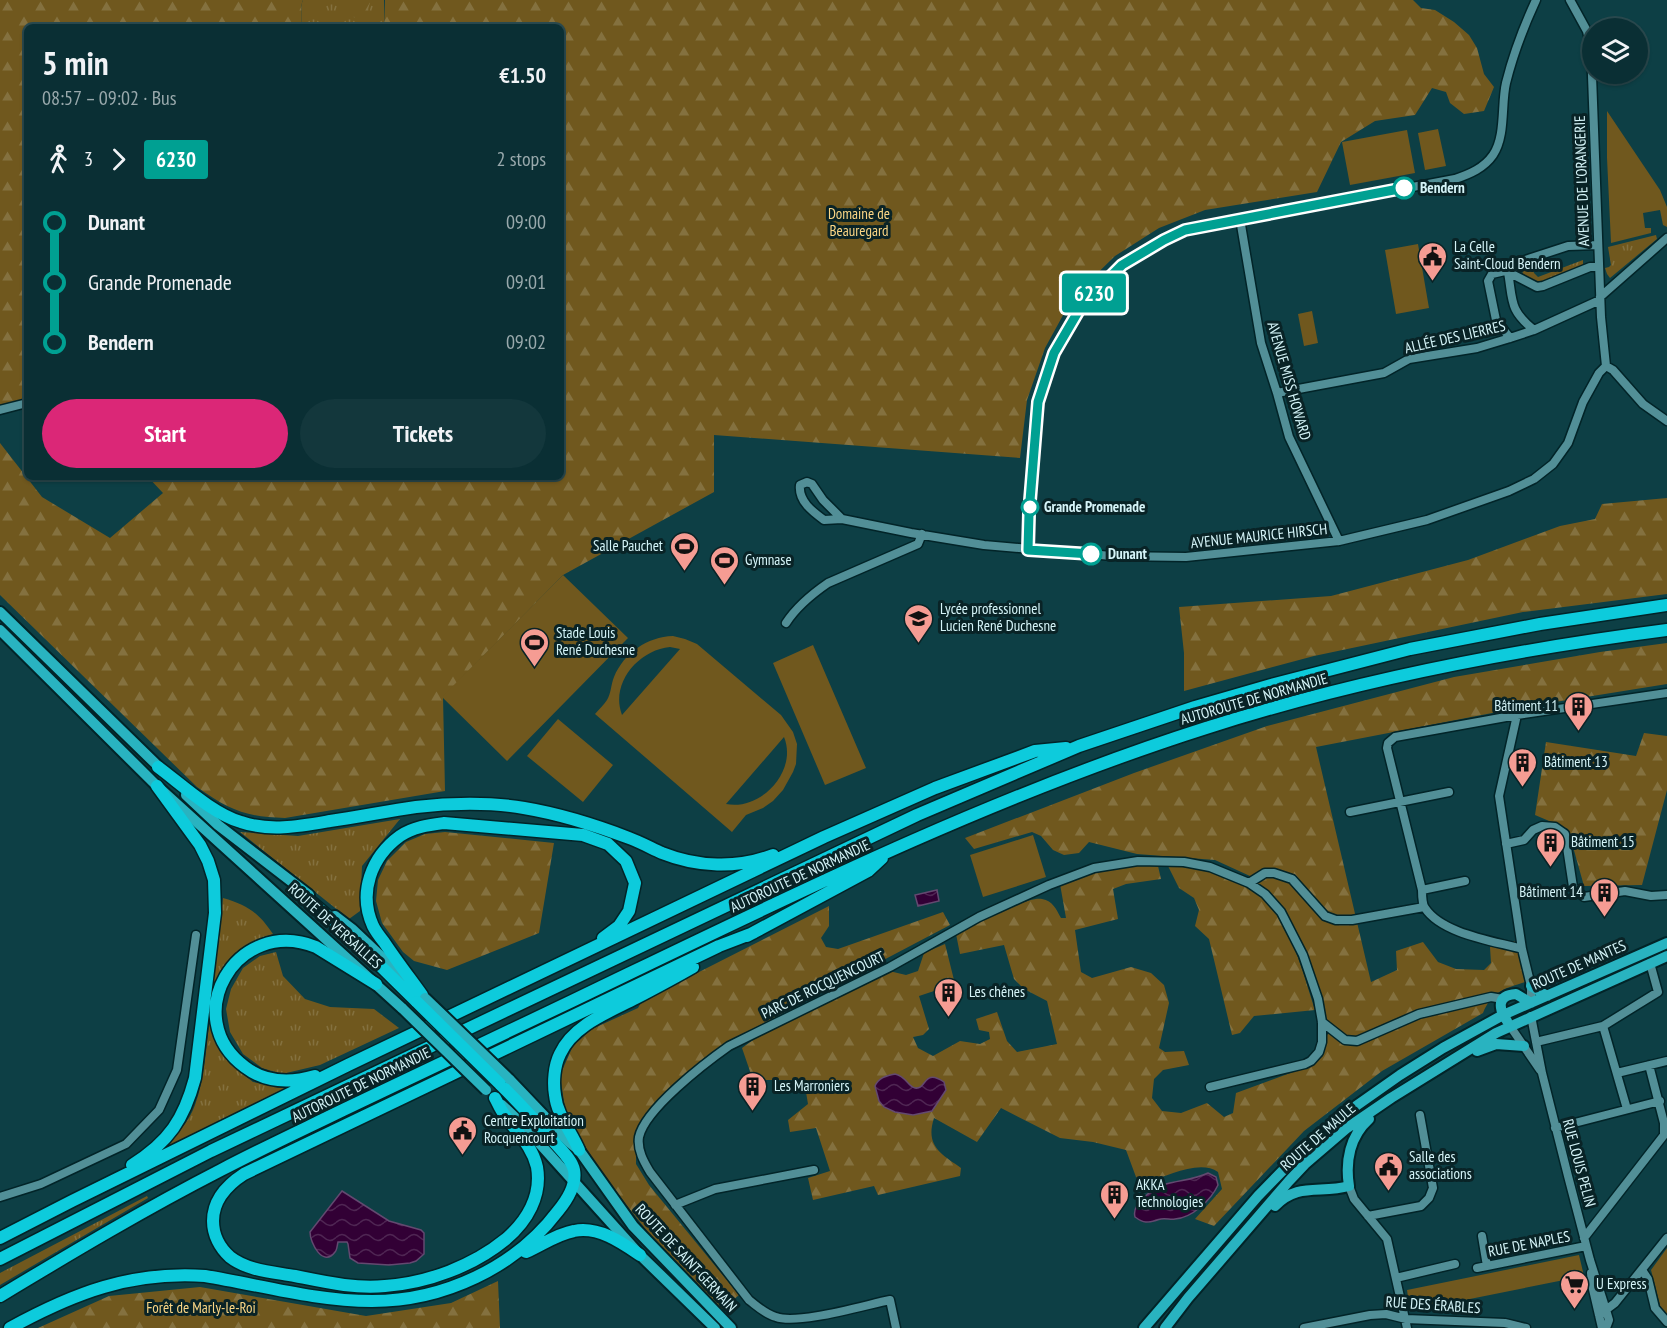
<!DOCTYPE html>
<html lang="en">
<head>
<meta charset="utf-8">
<style>
	body { margin:0; font-family:"PT Sans Narrow",sans-serif; background:#13373c; color:#f1f3f6; height:100vh; display:flex; flex-direction:column; font-size:22px; white-space:nowrap }
	* { box-sizing:border-box; margin:0 }
	p { font-size:20px; color:#99a9ac }
	.icon { flex:none; width:33px; height:33px; fill:none; stroke:currentColor; stroke-width:2; stroke-linecap:round; stroke-linejoin:round }
	.map { position:relative; flex:1; overflow:hidden }
	.panel { position:absolute; left:24px; top:24px; width:540px; height:456px; display:flex; flex-direction:column; background:#0a2f34; border-radius:9px; box-shadow:0 2px 4px #0004,0 0 0 2px #2a4a4f }
	.panel>* { flex:none }
	.badge { padding:0 12px; border-radius:4px; font-size:21px; line-height:39px }
	.controls { position:absolute; left:1582px; top:18px; display:grid; gap:12px }
	.controls a { display:grid; place-items:center; width:66px; height:66px; border-radius:50%; background:#0a2f34; box-shadow:0 2px 4px #0004,0 0 0 2px #2a4a4f; font-size:30px }
	.map>.badge { position:absolute; translate:-50% -50%; box-shadow:0 0 0 3px #fff }
	.legs { display:flex; align-items:center; gap:9px; height:66px; padding:0 18px; font-size:20px }
	.legs p { margin-inline-start:auto }
	.overview { display:flex; align-items:center; justify-content:space-between; height:102px; padding:0 18px }
	h1 { font-size:33px; font-weight:800; line-height:45px }
	.primary-button { display:flex; gap:12px; margin-top:auto; padding:12px 18px }
	.primary-button a { flex:1; height:69px; border-radius:36px; background:#db2777; color:#fff; font-size:24px; font-weight:800; line-height:69px; text-align:center }
	.primary-button a+a { background:#13373c; color:#f1f3f6 }
	ul { padding:0 18px; list-style:none }
	li { display:flex; align-items:center; gap:21px; height:60px; font-size:22px }
	li i { display:grid; place-items:center; width:9px; height:100%; margin:0 8px; background:currentColor }
	li i::after { content:''; width:15px; height:15px; margin:-8px; border:4px solid; border-radius:50%; background:#0a2f34 }
	li p { margin-inline-start:auto }
	li:first-child i { background:linear-gradient(#0000 50%,currentColor 0) }
	li:last-child i { background:linear-gradient(currentColor 50%,#0000 0) }
	.map>svg:first-child { display:block }
	.grass { fill:url(#grass-tufts) }
	.forest { fill:url(#forest-firs) }
	.park { fill:#70581e; fill-rule:evenodd }
	.water { fill:url(#water-waves); stroke:#634970; stroke-width:1.5 }
	.lines { fill:none; stroke-linecap:round; stroke-linejoin:round }
	.minor-casing { stroke:#022428; stroke-width:11 }
	.major-casing { stroke:#022428; stroke-width:14 }
	.highway-casing { stroke:#022428; stroke-width:15 }
	.minor { stroke:#528f97; stroke-width:8 }
	.major { stroke:#29b3c0; stroke-width:10 }
	.highway { stroke:#0dcbdc; stroke-width:12 }
	.major-bridge-casing { stroke:#022428; stroke-width:14; stroke-linecap:butt }
	.highway-bridge-casing { stroke:#022428; stroke-width:15; stroke-linecap:butt }
	.major-bridge { stroke:#29b3c0; stroke-width:10 }
	.highway-bridge { stroke:#0dcbdc; stroke-width:12 }
	.line-1-casing { stroke:#fff; stroke-width:14 }
	.line-1 { stroke:#00a092; stroke-width:9 }
	.stop-1-dot { fill:#fff; stroke:#00a092; stroke-width:3 }
	.labels { text-anchor:middle; stroke-width:6; stroke-linejoin:round; paint-order:stroke }
	.street-label { font-size:15px; fill:#d5f4f8; stroke:#092326 }
	.stop-label { font-size:15px; font-weight:bold; fill:#d5f4f8; stroke:#092326; text-anchor:start }
	.park-label { font-size:15px; fill:#fbd685; stroke:#092326 }
	.poi-label { font-size:15px; fill:#d5f4f8; stroke:#092326; text-anchor:start }
</style>
</head>
<body>
<div class="map">
<svg width="1667" height="1328" viewBox="0 0 1667 1328">
	<defs>
		<pattern id="grass-tufts" width="24" height="20" patternUnits="userSpaceOnUse" patternTransform="scale(1.5)"><rect width="24" height="20" fill="#70581e"/><path d="M3 7l-1-3M5 7V3M7 7l1-3M15 17l-1-3M17 17v-4M19 17l1-3" fill="none" stroke="#84713f"/></pattern>
		<pattern id="forest-firs" width="22" height="20" patternUnits="userSpaceOnUse" patternTransform="scale(1.5)"><rect width="22" height="20" fill="#70581e"/><path d="M5 1l3.5 6h-7zM16 11l3.5 6h-7z" fill="#84713f"/></pattern>
		<pattern id="water-waves" width="16" height="10" patternUnits="userSpaceOnUse" patternTransform="scale(1.5)"><rect width="16" height="10" fill="#320035"/><path d="M0 5q4-4 8 0t8 0" fill="none" stroke="#4f2653"/></pattern>
	</defs>
	<rect width="100%" height="100%" fill="#0d3f45"/>
	<path class="grass" d="M303,0H384V27H300C304,16 299,9 303,0Z
		M1656,235L1657,239L1610,278L1607,274L1605,268L1609,267L1611,265L1608,247Z
		M1583,260V267L1536,285L1523,277L1522,265L1531,262L1534,273L1538,277Z
		M400,819L362,866L360,911L349,919L240,832L298,836Z
		M223,898C247,905 258,912 273,934C244,943 223,958 213,987Z
		M276,952L283,976L305,999L330,1007L374,1009L399,1028L320,1065L282,1074L262,1068L243,1054L230,1032L226,1009L231,989L243,968L260,956Z
		M210,1018L215,1038L230,1064L253,1082L287,1089L163,1150C175,1137 189,1122 195,1105C205,1078 206,1046 210,1018Z
		M147,1196L148,1198L0,1285V1273Z"/>
	<path class="forest" d="M0,0H303C299,9 304,16 300,27H27V398L0,407Z
		M360,0H368L370,3L365,17L359,22L356,18L348,15L346,11Z
		M385,0H1413L1421,8L1435,10L1454,22L1469,35L1477,48L1484,74L1494,87L1484,111L1464,114L1450,103L1446,92L1432,88L1415,115L1375,121L1341,142L1317,192L1205,210L1159,228L1115,256L1073,297L1045,348L1027,400L1020,458L714,435V492L563,575L443,697L445,791L285,818C246,817 229,810 197,787L0,595V443L42,497L110,538L163,493L148,477H561V27H384Z
		M1667,498V594L1523,612L1314,656L1184,691V653L1179,607L1331,596L1468,560L1560,526L1595,519L1602,504Z
		M1667,643V684L1518,708L1316,747L1371,982L1397,970L1396,951L1423,942L1438,962L1456,969L1484,970L1491,963L1490,947L1515,941L1525,982C1504,989 1492,991 1483,1013L1382,1071L1304,1131L1214,1226L1195,1219L1222,1189L1218,1172C1200,1159 1167,1176 1148,1182L1136,1177L1126,1150L1093,1142L1060,1138L1001,1108L977,1142L934,1118C925,1146 941,1154 961,1168L960,1176L878,1195L874,1186L813,1200L808,1178L830,1171L816,1128L790,1132L788,1120L808,1104L806,1092L792,1080H753L742,1048L757,1037L889,971L906,975L918,971L924,953L945,944L955,984L919,996L929,1029L923,1035L913,1037L918,1048L933,1056L960,1041L980,1044L990,1039L989,1032L979,1030L976,1019L997,1012L1007,1041L1017,1052L1057,1044L1047,1001L1024,989L1014,979L1004,945L960,954L956,934C971,927 1028,895 1042,899C1053,901 1056,909 1061,918H1066L1060,884L1098,870L1139,863L1158,866L1161,879L1126,884L1113,889L1118,919L1075,930L1081,972L1092,978L1131,967L1151,973L1164,985L1169,1003L1159,1048L1165,1052L1184,1051L1189,1065L1163,1070L1154,1079L1152,1098L1162,1111L1181,1113L1207,1103L1224,1117L1233,1113L1236,1093L1312,1065L1323,1056L1325,1038L1328,1034L1322,996L1305,949L1285,911L1250,876L1215,860L1137,854L1089,842L1079,853L1064,855L1053,850L1041,836L1032,832L974,849L965,838L1134,773L1267,726L1454,677L1600,652Z
		M1644,733L1667,736V790L1642,885L1584,886L1568,829L1535,815L1546,742L1636,756Z
		M445,832L554,843L539,933L447,970L414,961L403,952L382,923L376,901L378,880L387,861L406,842L425,834Z
		M1168,866C1178,867 1190,867 1200,869C1214,872 1248,885 1260,894C1289,917 1304,976 1315,1010L1254,1016L1240,1033L1232,1035L1209,939L1195,926L1199,910L1194,898L1179,888Z
		M829,906V926L821,938L826,947L838,949L943,912L950,925L743,1034L693,1068L649,1115L636,1143V1164L649,1185L739,1295L719,1312L658,1245L602,1174L566,1115L560,1075L573,1046L592,1029L638,1008L642,1001Z
		M498,1281L500,1328H38L109,1296L200,1287L366,1316L451,1303Z"/>
	<path class="park" d="M1607,111L1660,190L1667,207V227L1663,225L1660,210L1643,213L1645,228H1651V233L1611,243L1607,158Z
		M1438,129L1446,166L1425,170L1418,133Z
		M1407,130L1415,173L1350,185L1342,142Z
		M1418,244L1429,308L1396,314L1385,250Z
		M1312,311L1318,343L1304,346L1298,314Z
		M563,575L628,638L507,761L442,697Z
		M673,636L685,639L697,644L781,715L793,732L797,744L796,764L793,772L783,790L773,801L763,808L746,815L732,832L595,714C599,709 604,705 607,700C611,694 611,684 614,677C624,653 647,637 673,636ZM670,647L680,649L622,715C610,684 638,650 670,647ZM784,737C798,771 761,811 726,804Z
		M813,645L866,768L825,785L773,663Z
		M558,719L613,765L583,802L527,756Z
		M1033,835L1046,877L983,897L970,855Z
		M1667,1248V1316L1661,1309L1651,1270Z
		M1579,1255L1584,1276L1410,1311L1407,1290Z"/>
	<path class="water" d="M937,890L939,901L918,906L915,895Z
		M895,1074C906,1076 908,1087 915,1088C927,1090 923,1068 944,1082L946,1090L932,1111L913,1115L895,1112L884,1107L879,1101L875,1086C879,1077 887,1076 895,1074Z
		M1208,1173L1216,1177L1218,1185C1211,1200 1192,1218 1175,1219C1171,1220 1166,1218 1161,1219C1149,1222 1146,1225 1135,1217C1131,1203 1154,1188 1166,1184C1181,1180 1193,1180 1208,1173Z
		M342,1191L389,1221L421,1230L424,1233V1254L416,1261L410,1263L389,1265L358,1263L350,1258L348,1244L347,1242H338C337,1246 337,1250 335,1252C323,1268 310,1243 310,1232Z"/>
	<g class="lines">
		<defs>
			<path id="minor" d="M1570,0L1587,31L1591,49L1601,317L1606,366
				M1240,219L1261,343L1277,393L1289,437L1339,541
				M1598,245L1568,246L1522,261L1508,272L1537,287L1543,286L1590,267H1599
				M1600,297L1667,238
				M1510,338L1496,320L1488,281L1492,274L1505,271L1508,272C1513,301 1509,310 1534,330
				M1606,366L1613,370L1643,404L1667,421
				M1277,393L1384,373L1409,359L1477,348L1510,338L1534,330L1600,300
				M0,410L27,403
				M842,519L823,500L812,484L807,482L800,485C798,501 813,512 824,520L842,519L911,533L984,545L1112,556L1186,557L1339,541L1427,520L1509,491L1534,479L1553,464L1568,443L1583,402L1599,373L1606,366
				M1028,550L1029,513L1038,402L1054,353L1082,305L1122,265L1164,239L1185,230L1455,179C1470,174 1484,168 1493,155C1506,136 1501,104 1506,83C1513,55 1524,26 1536,0
				M786,623C797,606 812,594 828,583L918,544L922,534
				M1517,715L1395,737L1388,743L1387,748L1422,890C1422,896 1422,904 1425,908C1442,934 1494,941 1522,949
				M1350,812L1449,792
				M1506,844L1524,840L1533,830L1542,826L1555,827L1565,834L1573,887L1584,897L1625,891L1651,896L1667,895
				M1249,883L1265,873H1274L1292,879L1325,916L1336,920H1352L1424,907
				M1422,890L1465,881
				M1531,1003V986L1522,949L1499,796L1517,715L1667,693
				M1531,1016L1542,1073L1568,1176L1590,1260L1606,1310L1609,1320L1606,1328
				M1322,1022L1345,1040L1357,1041L1419,1014L1491,997L1503,999
				M1510,1026L1540,1070
				M1603,1026L1627,1109
				M1536,1042L1603,1026L1658,992L1650,963
				M1617,1073L1667,1061
				M1555,1128L1660,1101
				M1349,1186L1354,1199L1387,1239L1407,1328
				M0,1197L41,1184L126,1144L159,1110L177,1070L196,935
				M675,1205L715,1189L814,1170
				M1368,1216L1421,1206L1429,1198L1433,1188L1420,1115
				M1482,1236L1487,1266
				M1584,1238L1664,1135V1123L1649,1065
				M1477,1268L1586,1246
				M1642,1270L1648,1279L1655,1308L1667,1322
				M1591,1273L1592,1285L1602,1328
				M1396,1278L1455,1264
				M1599,1315L1615,1303L1667,1238
				M896,1328L890,1300C865,1305 798,1325 776,1317C765,1314 757,1306 749,1300L650,1172C644,1162 637,1150 639,1137C645,1109 705,1063 729,1046L890,967L979,917L1049,885L1094,868L1138,861L1184,862L1210,867L1249,883L1265,894L1281,912L1303,955L1318,999L1322,1022V1042L1319,1052L1311,1061L1305,1064L1210,1087
				M1304,1328L1370,1315L1386,1314L1406,1319L1505,1323L1526,1328"/>
			<path id="major" d="M0,612L163,771
				M0,630L157,786L403,1009
				M186,795L218,825L309,895
				M335,916L352,929L408,982
				M1531,986L1547,996
				M1507,1021C1498,1008 1497,995 1516,994L1531,1003
				M1477,1051L1496,1044L1524,1046
				M509,1079L569,1142L579,1150L633,1226L731,1328
				M502,1105L522,1124L640,1255L715,1328
				M1275,1206C1298,1182 1320,1194 1349,1186C1345,1161 1350,1136 1369,1119
				M1144,1328L1258,1196L1297,1156L1356,1106L1400,1075L1443,1048L1503,1015L1667,943
				M1165,1328L1188,1298L1289,1181L1305,1164L1347,1128L1391,1098L1496,1033L1667,956"/>
			<path id="highway" d="M158,767C181,784 213,814 241,822C270,832 301,826 330,821C359,817 387,811 416,807C449,803 491,802 524,808C560,814 595,825 629,838C640,842 651,848 662,853C697,867 737,869 773,855
				M301,891L310,901L347,933L417,1002
				M747,936L868,871L882,858
				M422,995C409,977 396,960 384,942C380,937 376,932 373,926C358,893 371,857 400,836C413,827 429,825 444,823L583,835L608,844L626,861L635,883L629,911L619,926L603,938
				M315,1076C291,1083 266,1083 245,1067C178,1018 236,915 316,947L376,984
				M495,1098C498,1103 500,1109 504,1114C516,1132 532,1145 537,1167C542,1196 527,1221 506,1239C473,1266 428,1283 385,1286C355,1289 325,1282 295,1276C273,1272 248,1271 230,1257C220,1248 213,1235 213,1221C213,1200 227,1185 244,1174L719,946L753,933
				M579,1150C571,1131 557,1115 555,1095C553,1083 554,1066 560,1054C573,1025 609,1012 636,998C655,988 674,978 693,967
				M132,1165C169,1142 184,1119 195,1078L215,913L214,880L208,861L200,845L157,786
				M0,1238L72,1201L348,1065L824,837L935,788L1035,751L1066,748
				M526,1252C542,1245 557,1234 574,1231C598,1226 621,1242 640,1255
				M0,1259L211,1151L917,815L1079,746L1195,707L1271,685L1410,649L1540,624L1667,605
				M0,1296C73,1252 145,1209 221,1170C261,1149 302,1130 343,1110C420,1074 496,1037 572,1001C780,901 986,798 1206,728C1356,680 1511,650 1667,630
				M10,1328C74,1293 131,1271 205,1276C260,1285 316,1301 372,1301C443,1301 515,1268 558,1211C567,1200 577,1185 574,1170C572,1160 562,1151 556,1144C538,1123 519,1103 500,1084"/>
		</defs>
		<use href="#minor" class="minor-casing"/>
		<use href="#major" class="major-casing"/>
		<use href="#highway" class="highway-casing"/>
		<use href="#minor" class="minor"/>
		<use href="#major" class="major"/>
		<use href="#highway" class="highway"/>
		<defs>
			<path id="major-bridge" d="M425,998L509,1079
				M403,1009L486,1090"/>
			<path id="highway-bridge" d="M417,1002L500,1084"/>
		</defs>
		<use href="#major-bridge" class="major-bridge-casing"/>
		<use href="#highway-bridge" class="highway-bridge-casing"/>
		<use href="#major-bridge" class="major-bridge"/>
		<use href="#highway-bridge" class="highway-bridge"/>
	</g>
	<g class="lines">
		<defs>
			<path id="line-1" d="M1091,554L1028,550L1029,513L1038,402L1054,353L1082,305L1122,265L1164,240L1185,230L1404,188"/>
		</defs>
		<use href="#line-1" class="line-1-casing"/>
		<use href="#line-1" class="line-1"/>
	</g>
	<defs>
		<symbol id="civic-pin" viewBox="-11 -11 22 30"><path d="M0 17L-7.5 6A9.5 9.5 0 1 1 7.5 6Z" fill="#f59c93" stroke="#092326"/><path d="M-.6-6.5H3V-4.5H.6V-3L4-1V1h2V6H-6V1h2V-1L-.6-3ZM-1.2 2.5V6h2.4V2.5Z" fill="#111"/></symbol>
		<symbol id="stadium-pin" viewBox="-11 -11 22 30"><path d="M0 17L-7.5 6A9.5 9.5 0 1 1 7.5 6Z" fill="#f59c93" stroke="#092326"/><path d="M0-5a6.5 5 0 1 0 0 10a6.5 5 0 1 0 0-10ZM-3.5-1.8h7v3.6h-7Z" fill="#111"/></symbol>
		<symbol id="school-pin" viewBox="-11 -11 22 30"><path d="M0 17L-7.5 6A9.5 9.5 0 1 1 7.5 6Z" fill="#f59c93" stroke="#092326"/><path d="M0-5L7-2L0 1L-7-2ZM-4 1L0 2.5L4 1V4Q0 6-4 4Z" fill="#111"/></symbol>
		<symbol id="building-pin" viewBox="-11 -11 22 30"><path d="M0 17L-7.5 6A9.5 9.5 0 1 1 7.5 6Z" fill="#f59c93" stroke="#092326"/><path d="M-4-6H4V6H1V3H-1V6H-4ZM-2.5-4.3h1.7v1.8h-1.7ZM.8-4.3h1.7v1.8H.8ZM-2.5-1h1.7V.8h-1.7ZM.8-1h1.7V.8H.8Z" fill="#111"/></symbol>
		<symbol id="supermarket-pin" viewBox="-11 -11 22 30"><path d="M0 17L-7.5 6A9.5 9.5 0 1 1 7.5 6Z" fill="#f59c93" stroke="#092326"/><path d="M-6-5.5h2.5l.6 2H6L4.5 2H-2.5L-4.4-4H-6ZM-1.5 3.2a1.3 1.3 0 1 0 .1 0ZM3 3.2a1.3 1.3 0 1 0 .1 0Z" fill="#111"/></symbol>
	</defs>
	<g fill-rule="evenodd">
		<use href="#civic-pin" x="1416" y="240" width="33" height="45"/>
		<use href="#stadium-pin" x="668" y="530" width="33" height="45"/>
		<use href="#stadium-pin" x="708" y="544" width="33" height="45"/>
		<use href="#school-pin" x="902" y="602" width="33" height="45"/>
		<use href="#stadium-pin" x="518" y="626" width="33" height="45"/>
		<use href="#building-pin" x="1562" y="690" width="33" height="45"/>
		<use href="#building-pin" x="1506" y="746" width="33" height="45"/>
		<use href="#building-pin" x="1534" y="826" width="33" height="45"/>
		<use href="#building-pin" x="1588" y="876" width="33" height="45"/>
		<use href="#building-pin" x="932" y="976" width="33" height="45"/>
		<use href="#building-pin" x="736" y="1070" width="33" height="45"/>
		<use href="#civic-pin" x="446" y="1114" width="33" height="45"/>
		<use href="#civic-pin" x="1372" y="1150" width="33" height="45"/>
		<use href="#building-pin" x="1098" y="1178" width="33" height="45"/>
		<use href="#supermarket-pin" x="1558" y="1268" width="33" height="45"/>
	</g>
	<g class="stop-1-dot">
		<circle cx="1404" cy="188" r="10"/>
		<circle cx="1030" cy="507" r="8"/>
		<circle cx="1091" cy="554" r="10"/>
	</g>
	<g class="labels">
		<g class="street-label">
			<text transform="translate(1582 181) rotate(-92)" y="5">AVENUE DE L'ORANGERIE</text>
			<text transform="translate(1455 337) rotate(-13)" y="5">ALLÉE DES LIERRES</text>
			<text transform="translate(1289 381) rotate(74)" y="5">AVENUE MISS HOWARD</text>
			<text transform="translate(1259 536) rotate(-6)" y="5">AVENUE MAURICE HIRSCH</text>
			<text transform="translate(1254 699) rotate(-16)" y="5">AUTOROUTE DE NORMANDIE</text>
			<text transform="translate(800 876) rotate(-25)" y="5">AUTOROUTE DE NORMANDIE</text>
			<text transform="translate(335 926) rotate(42)" y="5">ROUTE DE VERSAILLES</text>
			<text transform="translate(1579 965) rotate(-24)" y="5">ROUTE DE MANTES</text>
			<text transform="translate(823 985) rotate(-26)" y="5">PARC DE ROCQUENCOURT</text>
			<text transform="translate(361 1085) rotate(-26)" y="5">AUTOROUTE DE NORMANDIE</text>
			<text transform="translate(1318 1137) rotate(-41)" y="5">ROUTE DE MAULE</text>
			<text transform="translate(1579 1163) rotate(75)" y="5">RUE LOUIS PELIN</text>
			<text transform="translate(1529 1244) rotate(-11)" y="5">RUE DE NAPLES</text>
			<text transform="translate(686 1258) rotate(47)" y="5">ROUTE DE SAINT-GERMAIN</text>
			<text transform="translate(1433 1305) rotate(4)" y="5">RUE DES ÉRABLES</text>
		</g>
		<g class="stop-label">
			<text x="1420" y="193">Bendern</text>
			<text x="1044" y="512">Grande Promenade</text>
			<text x="1108" y="559">Dunant</text>
		</g>
		<g class="park-label">
			<text x="859" y="219">Domaine de<tspan x="859" dy="17">Beauregard</tspan></text>
			<text x="201" y="1313">Forêt de Marly-le-Roi</text>
		</g>
		<g class="poi-label">
			<text x="1454" y="252">La Celle<tspan x="1454" dy="17">Saint-Cloud Bendern</tspan></text>
			<text x="663" y="551" text-anchor="end">Salle Pauchet</text>
			<text x="745" y="565">Gymnase</text>
			<text x="940" y="614">Lycée professionnel<tspan x="940" dy="17">Lucien René Duchesne</tspan></text>
			<text x="556" y="638">Stade Louis<tspan x="556" dy="17">René Duchesne</tspan></text>
			<text x="1558" y="711" text-anchor="end">Bâtiment 11</text>
			<text x="1544" y="767">Bâtiment 13</text>
			<text x="1571" y="847">Bâtiment 15</text>
			<text x="1583" y="897" text-anchor="end">Bâtiment 14</text>
			<text x="969" y="997">Les chênes</text>
			<text x="774" y="1091">Les Marroniers</text>
			<text x="484" y="1126">Centre Exploitation<tspan x="484" dy="17">Rocquencourt</tspan></text>
			<text x="1409" y="1162">Salle des<tspan x="1409" dy="17">associations</tspan></text>
			<text x="1136" y="1190">AKKA<tspan x="1136" dy="17">Technologies</tspan></text>
			<text x="1596" y="1289">U Express</text>
		</g>
	</g>
</svg>
<div class="controls">
<a><svg class="icon" aria-label="layers" viewBox="0 0 24 24"><path d="M12 4l9 5-9 5-9-5zM3 14l9 5 9-5"/></svg></a>
</div>
<b class="badge" style="left:1094px;top:293px;background:#00a092;color:#fff">6230</b>
<section class="panel">
<div class="overview"><div><h1>5 min</h1><p>08:57 – 09:02 · Bus</p></div><b>€1.50</b></div>
<div class="legs"><svg class="icon" aria-label="walk" viewBox="0 0 24 24"><circle cx="13" cy="4" r="2"/><path d="M13 8l-2 6 4 7M11 14l-3 7M7 12l3-4h3l4 4"/></svg>3<svg class="icon" aria-label="forward" viewBox="0 0 24 24"><path d="M9 5l7 7-7 7"/></svg><b class="badge" style="background:#00a092;color:#fff">6230</b><p>2 stops</p></div>
<ul>
<li><i style="color:#00a092"></i><b>Dunant</b><p>09:00</p></li>
<li><i style="color:#00a092"></i><span>Grande Promenade</span><p>09:01</p></li>
<li><i style="color:#00a092"></i><b>Bendern</b><p>09:02</p></li>
</ul>
<div class="primary-button"><a>Start</a><a>Tickets</a></div>
</section>
</div>
</body>
</html>
